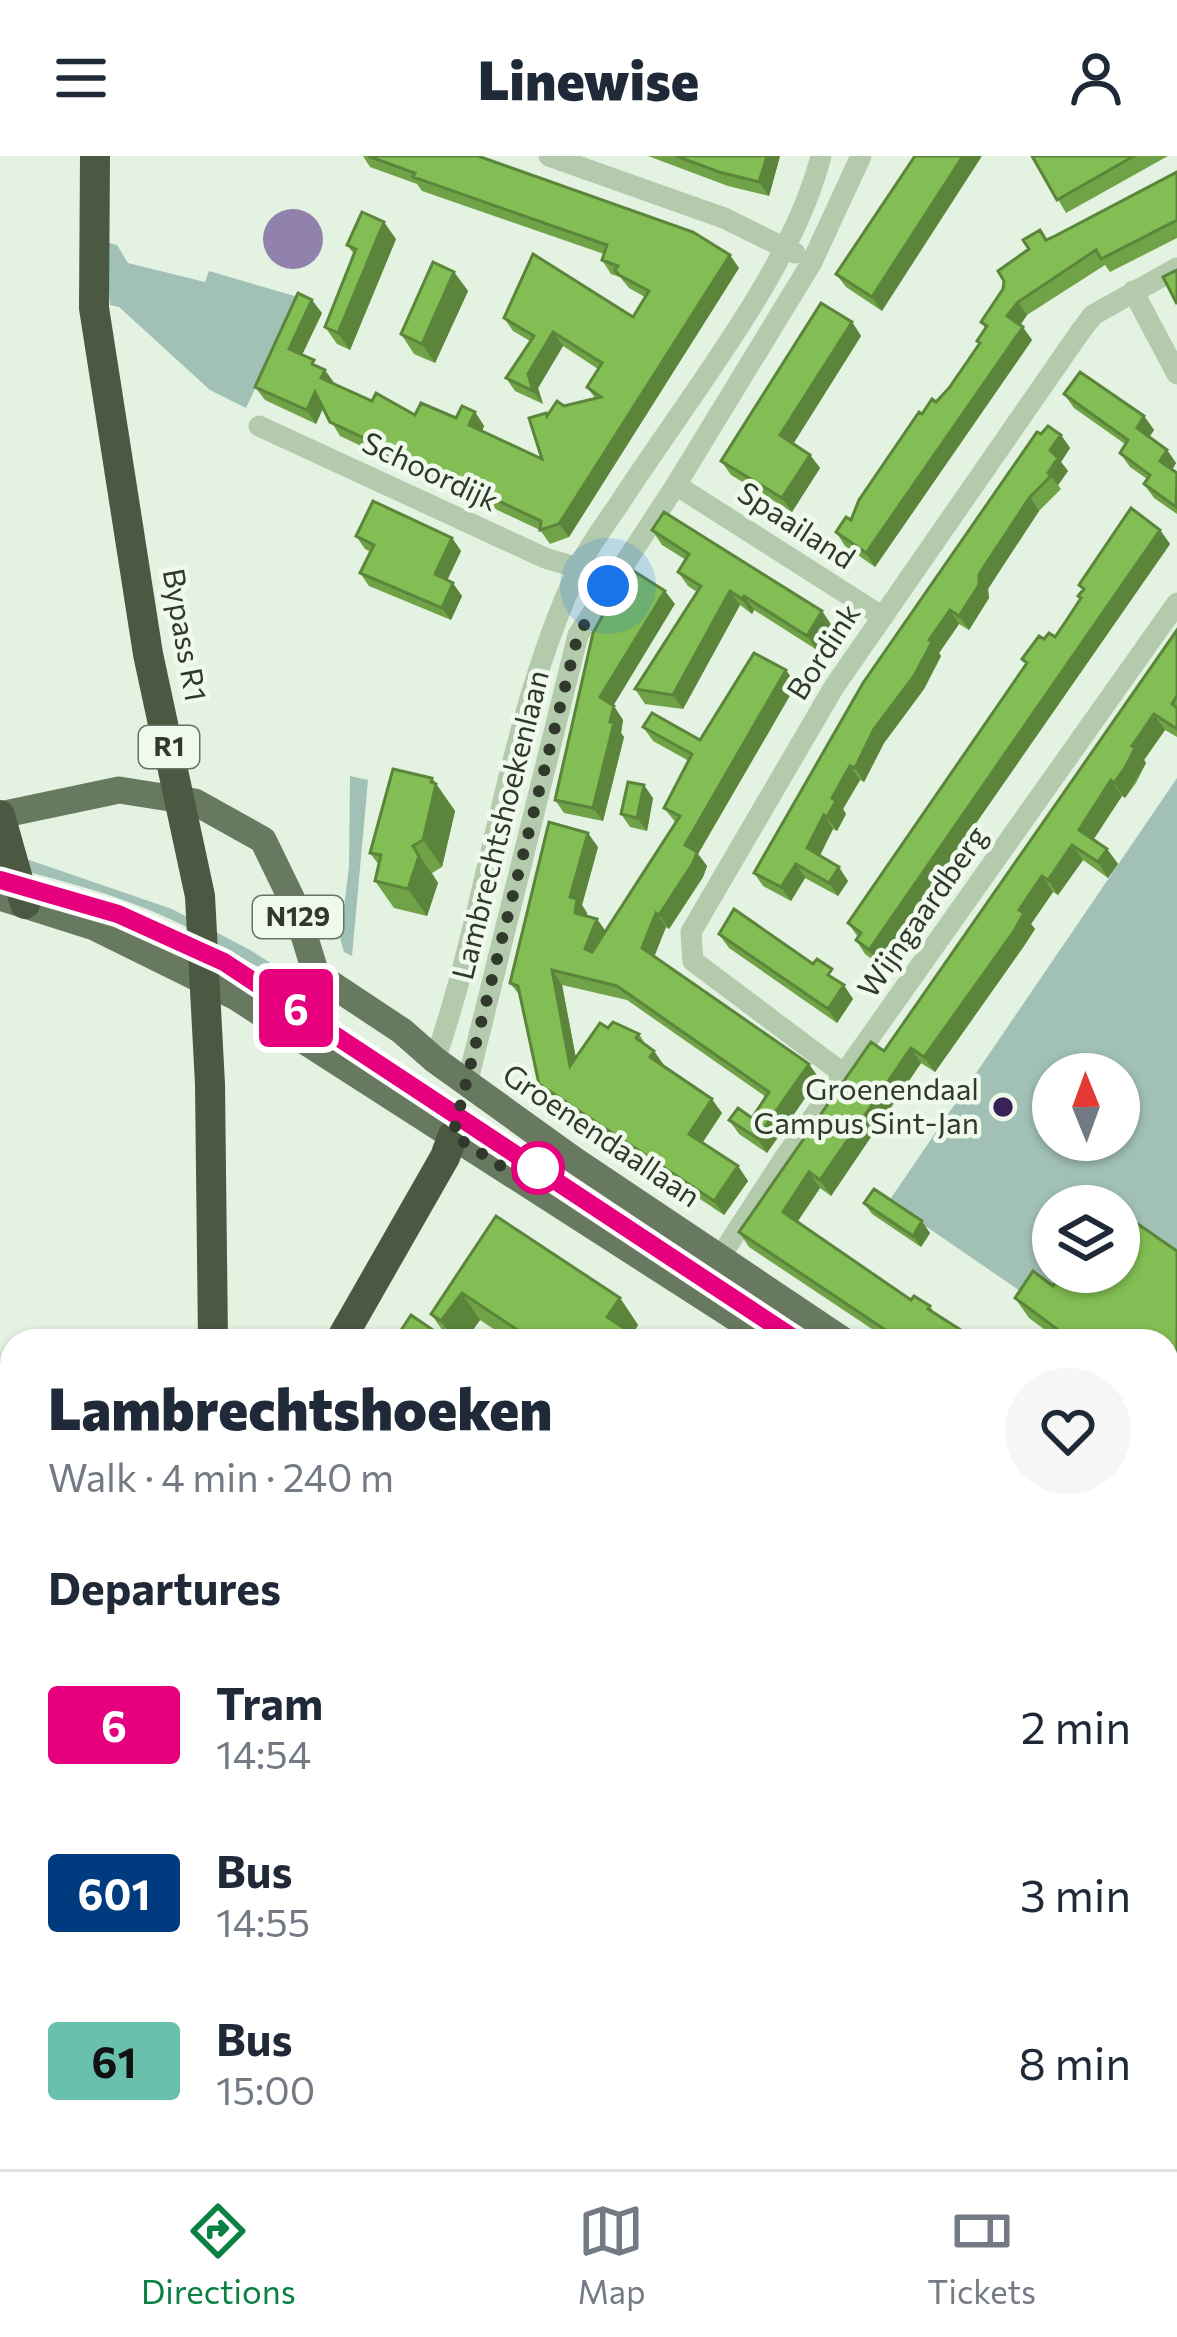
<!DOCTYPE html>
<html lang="en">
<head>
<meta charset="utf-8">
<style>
	body { margin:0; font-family:Commissioner,sans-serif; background:#f6f6f7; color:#1f2937; height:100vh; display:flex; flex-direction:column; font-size:45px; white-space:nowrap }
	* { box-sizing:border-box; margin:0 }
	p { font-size:39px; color:#747a83 }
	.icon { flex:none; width:66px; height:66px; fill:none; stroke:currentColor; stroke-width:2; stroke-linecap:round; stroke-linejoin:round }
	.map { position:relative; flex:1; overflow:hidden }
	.sheet { position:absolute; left:0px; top:1173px; width:1179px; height:840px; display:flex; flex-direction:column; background:#fff; border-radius:36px 36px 0 0; box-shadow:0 3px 9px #0004 }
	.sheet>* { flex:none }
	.badge { padding:0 24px; border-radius:9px; font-size:42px; line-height:78px }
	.needle { width:78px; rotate:359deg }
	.fabs { position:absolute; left:1032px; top:897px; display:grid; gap:24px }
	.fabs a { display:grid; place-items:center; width:108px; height:108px; border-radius:50%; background:#fff; box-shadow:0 3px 9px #0004; font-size:60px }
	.you { position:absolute; width:60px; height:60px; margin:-30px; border:9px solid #fff; border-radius:50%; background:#1a73e8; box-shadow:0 0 0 18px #1a73e833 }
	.map>.badge { position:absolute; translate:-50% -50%; box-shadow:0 0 0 6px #fff }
	h2 { padding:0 48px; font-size:45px; line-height:108px }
	.round { display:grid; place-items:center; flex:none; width:126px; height:126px; border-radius:63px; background:#f6f6f7 }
	.summary { display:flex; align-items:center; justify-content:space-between; height:204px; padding:0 48px }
	h1 { font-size:57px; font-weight:800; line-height:90px }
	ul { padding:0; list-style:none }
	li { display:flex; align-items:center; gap:36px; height:168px; padding:0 48px }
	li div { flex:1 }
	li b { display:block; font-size:45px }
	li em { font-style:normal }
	li .badge { min-width:132px; font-weight:700; text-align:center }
	header { display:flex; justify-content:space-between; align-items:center; height:156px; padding:0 48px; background:#fff; font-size:54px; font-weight:800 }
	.dock { display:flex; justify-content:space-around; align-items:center; height:168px; border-top:3px solid #e0e1e3; background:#fff; font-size:33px; color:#747a83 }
	.dock a { display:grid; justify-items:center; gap:6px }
	.dock .active { color:#0b8043 }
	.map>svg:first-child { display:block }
	.green { fill:#a1c0b6; fill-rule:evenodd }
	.water { fill:#9182ad }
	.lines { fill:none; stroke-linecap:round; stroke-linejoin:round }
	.minor { stroke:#b3caad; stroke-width:21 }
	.major { stroke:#67795e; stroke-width:27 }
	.highway { stroke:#4b5943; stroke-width:30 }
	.tram { stroke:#30392b; stroke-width:3 }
	.highway-bridge { stroke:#4b5943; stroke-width:30 }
	.wall { fill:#70a347 }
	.shaded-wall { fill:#5b853a }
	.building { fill:#82be53; stroke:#5b853a; stroke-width:3 }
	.line-casing { stroke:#fff; stroke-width:27 }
	.line { stroke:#e6007e; stroke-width:18 }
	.walk { stroke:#30392b; stroke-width:12; stroke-dasharray:0 21.6 }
	.poi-dot { fill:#372358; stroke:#effaed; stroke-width:4.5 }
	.stop-dot { fill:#fff; stroke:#e6007e; stroke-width:6 }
	.labels { text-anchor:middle; stroke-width:9; stroke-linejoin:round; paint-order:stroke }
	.shield { fill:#effaed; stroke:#697365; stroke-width:3 }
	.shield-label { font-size:27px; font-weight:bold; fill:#30392b }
	.street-label { font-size:30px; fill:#30392b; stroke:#effaed }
	.poi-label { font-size:30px; fill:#30392b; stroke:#effaed; text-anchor:end }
</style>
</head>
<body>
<header><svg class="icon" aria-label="menu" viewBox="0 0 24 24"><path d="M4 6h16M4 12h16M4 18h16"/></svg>Linewise<svg class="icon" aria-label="person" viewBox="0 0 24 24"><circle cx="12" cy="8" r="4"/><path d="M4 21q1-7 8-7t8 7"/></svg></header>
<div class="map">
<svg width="1177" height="2013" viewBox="0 0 1177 2013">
	<rect width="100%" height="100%" fill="#e3f2e1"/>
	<path class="green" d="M106,86L117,89L128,107L205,126L209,115L298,141L246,252L210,234L119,151L110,149Z
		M350,620L368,624L352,800L344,796L340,782L349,711Z
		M1177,622V1241L1167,1185H1093L889,1045ZM1053,918H1119V984H1053ZM1053,1050H1119V1116H1053Z
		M0,694L172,753L250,794L313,834C262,819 218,785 170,763C116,738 57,723 0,709Z"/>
	<path class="water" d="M263 83a30 30 0 1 1 60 0a30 30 0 1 1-60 0Z"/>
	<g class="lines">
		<path class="minor" d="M549,0L724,62L795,97
			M1133,135L1177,218
			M259,270L545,402L578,412L608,431
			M676,329L883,461
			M435,904C490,744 506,569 577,415C588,390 606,368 621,345C686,244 792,115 821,0
			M845,919L693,805L691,776L834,531L1080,176L1093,159L1177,112
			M467,928L578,479L676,329L812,106L861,0
			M720,1101L785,1001L1177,447
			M1167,1874L1177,1892
			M1167,1940L1177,1957
			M456,2001L478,2013
			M966,2001L967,2013
			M642,2013L649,2001"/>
		<path class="major" d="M0,659L119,634L195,646L263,684L295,750L316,818L402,875L435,904L574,1004L844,1185
			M0,741L94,771L236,841L772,1185
			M1167,1401L1177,1408
			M1167,1441L1177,1448"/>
		<path class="highway" d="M0,659L25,748
			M340,1185L445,1001L453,979
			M100,2001V2013"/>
		<path class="tram" d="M0,713L123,749L247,808L811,1185
			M1167,1415L1177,1422"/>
		<path class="highway-bridge" d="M95,0L94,152L148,498L200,740L210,928L213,1185"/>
	</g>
	<path class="wall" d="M363,0H478L739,112L569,381L550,388L540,374L340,280L323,252L316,268L265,244L255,231L322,157L302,199L319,211L334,228L372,245L415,259L456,262L475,256L484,270L482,275L542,303L548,259L564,250L595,242L587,231L598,213L563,190L538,232L543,248L515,235L506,222L530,185L513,175L504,162L633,161L645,141L629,132L620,121L611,118L602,104L604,98L422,35L417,28L370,11Z
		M648,0H780L769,40L728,30Z
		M915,0L882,155L846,131L836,118Z
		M1032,0H1168L1066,57Z
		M1177,16V82L1110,116L1105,109L1027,159L1020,169L1032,184L875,411L845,390L836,376L851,364L922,258L949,232L979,189L977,185L985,172L981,166L1046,84Z
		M396,83L350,194L337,188L325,171L354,98L347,89Z
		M454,116L468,135L435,207L414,198L401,178Z
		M852,166L861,180L793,288L810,299L820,312L792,356L731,319L721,305Z
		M1064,238L1144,260L1154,274L1149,281L1167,294L1176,307L1172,314L1177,317V358L1154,342L1144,328L1147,323L1130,311L1120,297L1125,288L1074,252Z
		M1041,278L1061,279L1070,292L1061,306L1068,315L1058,329L1061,333L1039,355L994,423L988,433L989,442L969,474L959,468L939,497L941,500L924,533L884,587L864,626L860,624L843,653L846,658L837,675L833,673L820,700L848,725L838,740L805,722L791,745L763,730L754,717Z
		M652,374L822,455L832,470L817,494L754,454L752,458L740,449L683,553L645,548L635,533L697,436L688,430L678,416L686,404L662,389Z
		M1160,374L1170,388L878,808L865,798L856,784L858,781L848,767L1026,508L1022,503L1044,483L1055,481L1080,444L1078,440L1083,434L1079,429Z
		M356,380L452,382L461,395L447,424L462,440L451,464L369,430L360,417L371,396L365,393Z
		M675,448L613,550L623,564L621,577L624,581L603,665L564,657L555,644Z
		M1177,474V581L1165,574L1144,604L1146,607L1136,627L1125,642L1122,640L1093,683L1107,693L1118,708L1108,722L1083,704L1058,739L1053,736L1031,768L1035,773L1024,790L935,916L921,907L831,1040L820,1032L797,1066L911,1144L930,1150L935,1158L978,1185H890L749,1091L739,1076L884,895Z
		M786,514L796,529L698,698L707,710L703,721L669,773L666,771L654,801L819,922L767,997L739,978L729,964L752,962L766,941L627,844L562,829L576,902L608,872L639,878L646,889L654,895L663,910L722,957L702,987L738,1010L748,1025L724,1059L549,942L539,928L521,841L510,827L598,691L582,749L587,757V760L597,763L605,775L676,667L664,652L689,605L653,585L643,571L700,584Z
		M432,622L455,655L442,711L432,717L438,727L427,760L394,752L375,725L379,709L370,697Z
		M653,642L647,675L630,671L621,658Z
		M719,778L813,808L841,827L853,843L837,867L729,792Z
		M864,1047L930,1077L921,1091L872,1058Z
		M496,1060L620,1142L638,1169L633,1178L644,1185H512L480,1164L465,1185H450L431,1158Z
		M1177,1095V1263L1167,1257V1185H1060L1029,1162L1015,1142Z
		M1167,1461L1177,1468V1527L1167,1520Z
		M1177,1720V1757L1171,1761L1167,1834V1725Z
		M359,2001V2013H286Z
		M523,2001H610L604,2013H546Z
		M654,2001H763V2013H647Z
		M781,2001H947V2013H790Z
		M977,2001H1038V2006L1022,2007V2013H978Z
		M1086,2001H1129V2004L1089,2006Z"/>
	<path class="shaded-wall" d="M767,0H780L769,40L759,26Z
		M963,0H982L882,155L872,141Z
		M384,66L396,83L350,194L338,177Z
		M730,99L739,112L569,381L559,368Z
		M454,116L468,135L435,207L422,188Z
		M312,144L322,157L298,207L289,193Z
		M1018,146L1027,159L1017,174L1007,160Z
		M852,166L861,180L790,293L780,279Z
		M1023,171L1032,184L875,411L866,397Z
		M553,176L563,190L538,232L543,248L533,235L528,218Z
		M325,214L335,228L321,222Z
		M315,236L324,250L316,268L307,254Z
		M475,256L484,270L479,283L469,269Z
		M1144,260L1154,274L1146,286L1137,272Z
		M1061,279L1070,292L1061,306L1068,315L1058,329L1048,317L1050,294Z
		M1167,294L1176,307L1169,319L1160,305Z
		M810,299L820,312L792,356L782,342Z
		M1030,341L1039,355L988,433L989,442L969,474L959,460L979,419Z
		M1160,374L1170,388L878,808L869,794Z
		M452,382L461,395L444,431L435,418Z
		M453,427L462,440L451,464L442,452Z
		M665,435L675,448L610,555L600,541Z
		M730,435L740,449L683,553L673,539Z
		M744,440L754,454L752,458L742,443Z
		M950,454L959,468L939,497L941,500L924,533L884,587L864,626L855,612L874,573L929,484Z
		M822,455L832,470L817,494L807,480Z
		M786,514L796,529L698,698L707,710L703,721L669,773L659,759L685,689Z
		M614,550L623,564L621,577L624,581L603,665L593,652Z
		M1154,558L1165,574L1144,604L1146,607L1125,642L1114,627L1132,590Z
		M850,610L860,624L843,653L846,658L837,675L827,661L832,642Z
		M432,622L455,655L442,711L423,684Z
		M1111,624L1122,640L1090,689L1079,674Z
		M644,629L653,642L647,675L637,662Z
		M824,659L833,673L816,706L807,692Z
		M588,677L598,691L582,749L587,757L585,771L575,757L570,741Z
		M1072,689L1083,704L1058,739L1048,724Z
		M413,690L438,727L427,760L408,733Z
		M1107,693L1118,708L1108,722L1098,706Z
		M796,708L805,722L791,745L781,731Z
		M839,711L848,725L838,740L829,727Z
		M1042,720L1053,736L1031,768L1035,773L1024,790L935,916L924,901Z
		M656,757L666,771L652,806L642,792Z
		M597,763L607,777L595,807L585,793Z
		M552,814L562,829L580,924L570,910Z
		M844,829L853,843L837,867L828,853Z
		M911,892L921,907L831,1040L820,1024Z
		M654,895L664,909L660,915L650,901Z
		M809,908L819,922L767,997L757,982Z
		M712,943L722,957L699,992L689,978Z
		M738,1010L748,1025L724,1059L714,1045Z
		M809,1016L820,1032L794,1071L783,1056Z
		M922,1065L930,1077L921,1091L913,1080Z
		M462,1137L480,1164L465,1185H455L441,1165Z
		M620,1142L638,1169L628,1185L607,1161Z
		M345,2001H359V2013H347Z
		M588,2001H610L604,2013H582Z
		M754,2001H763V2013H762Z
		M938,2001H947V2013Z
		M1013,2001H1018L1022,2007V2013H1014Z"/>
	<path class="building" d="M368,0H478L693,76L730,99L559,368L540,374L541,365L330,266L315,236L307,254L255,231L298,137L312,144L289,193L314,204L312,208L325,214L321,222L372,245L376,237L415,259L421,247L456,262L462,250L475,256L469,269L542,303L529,262L546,257L547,260L557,245L564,250L601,241L587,231L602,207L553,176L528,218L533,235L506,222L534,180L504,162L533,98L633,161L649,135L619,119L615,114L618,110L602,104L607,89L413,21L415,17Z
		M676,0H767L759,26L719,16Z
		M915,0H963L872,141L836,118Z
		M1032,0H1134L1057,44Z
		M1177,16V64L1101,103L1096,94L1018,146L1007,160L1023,171L866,397L836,376L846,361L851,364L859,344L919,256L922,258L932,243L936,246L949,232L980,187L977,185L987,170L981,166L1003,133L1004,125L998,115L1029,93L1023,84L1040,74L1046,84L1055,80Z
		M362,56L384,66L338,177L325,171L356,93L347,89Z
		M433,106L454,116L422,188L401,178Z
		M1177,114V148L1163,121Z
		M821,147L852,166L780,279L810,299L782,342L721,305Z
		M1080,216L1144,260L1137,272L1167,294L1160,305L1177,317L1176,351L1144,328L1150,319L1120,297L1128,284L1064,238Z
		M1048,270L1061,279L1050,294L1058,302L1048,317L1051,320L1030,341L985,409L979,419V429L959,460L950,454L929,484L932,486L914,520L874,573L855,612L850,610L832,642L836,645L827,661L824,659L807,692L839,711L829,727L796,708L781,731L754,717L863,527L1037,276L1041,278Z
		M373,345L452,382L435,418L453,427L442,452L360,417L374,389L356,380Z
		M1131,352L1160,374L869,794L856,784L861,777L848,767L1027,507L1022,503L1039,480L1044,483L1049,477L1055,481L1066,465L1081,442L1078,440L1084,433L1079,429Z
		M664,356L822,455L807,480L744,440L742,443L730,435L673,539L635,533L701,430L678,416L689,398L652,374Z
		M629,412L665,435L600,541L614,550L610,566L614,567L593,652L555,644L593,477Z
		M1177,474V540L1172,548L1177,552V573L1154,558L1132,590L1135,592L1125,612L1114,627L1111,624L1079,674L1107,693L1098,706L1072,689L1048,724L1042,720L1019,754L1024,757L1014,775L924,901L911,892L820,1024L809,1016L783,1056L911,1144L914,1140L930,1150L928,1153L978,1185H902L739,1076L871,886L884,895Z
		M754,497L786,514L685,689L697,696L693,707L659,759L656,757L642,792L809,908L757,982L729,964L738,952L752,962L769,936L617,830L552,814L570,910L600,867L608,872L613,866L639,878L636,882L654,895L650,901L712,943L689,978L738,1010L714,1045L539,928L518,830L510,827L549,666L588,677L570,741L577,743L575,757L597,763L585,793L592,796L680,660L664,652L692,598L643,571L652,557L700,584Z
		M393,613L432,622L431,626L436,628L423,684L413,690L419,700L408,733L375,725L381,699L370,697Z
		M628,626L644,629L637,662L621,658Z
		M734,753L813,808L817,803L832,813L828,819L844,829L828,853L719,778Z
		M874,1033L922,1065L913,1080L864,1047Z
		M1119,1055L1177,1095V1253L1167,1246V1185H1073L1015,1142L1033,1115L1053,1130L1061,1118L1072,1125L1078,1116H1119Z
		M496,1060L620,1142L607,1161L644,1185H534L462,1137L441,1165L431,1158Z
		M411,1159L449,1185H394Z
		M1167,1293L1177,1300V1350L1167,1340Z
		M1167,1461L1177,1468V1517L1167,1511Z
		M1167,1545L1175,1550L1177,1547V1712L1167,1695Z
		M1177,1720V1731L1167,1738V1725Z
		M1167,1758L1177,1777V1854L1167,1834Z
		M1167,1966L1177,1973V2013H1152L1158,2003L1156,2001H1167Z
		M285,2001H345L346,2010L285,2012Z
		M544,2001H588L582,2013H566Z
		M654,2001H754L737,2003V2009L701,2013H647Z
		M803,2001H909L890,2002L912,2013H837L836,2007L804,2006Z
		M977,2001H1013L1014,2013H978Z
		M435,2005L450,2013H431Z"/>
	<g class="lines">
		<defs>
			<path id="line" d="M0,724L118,758L224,806L798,1185"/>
		</defs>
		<use href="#line" class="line-casing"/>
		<use href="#line" class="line"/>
		<path class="walk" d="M538,1012L518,1021L453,979L578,479L608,430"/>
	</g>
	<circle class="poi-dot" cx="1003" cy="951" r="12"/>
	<circle class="stop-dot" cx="538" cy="1012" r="24"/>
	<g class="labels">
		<g class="shield">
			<rect x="139" y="570" width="60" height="42" rx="9"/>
			<rect x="253" y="740" width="90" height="42" rx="9"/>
		</g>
		<g class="shield-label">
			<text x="169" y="600">R1</text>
			<text x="298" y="770">N129</text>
		</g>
		<g class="street-label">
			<text transform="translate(430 316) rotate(25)" y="10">Schoordijk</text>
			<text transform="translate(796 370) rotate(33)" y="10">Spaailand</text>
			<text transform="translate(184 479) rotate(80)" y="10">Bypass R1</text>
			<text transform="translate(824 496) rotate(-57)" y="10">Bordink</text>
			<text transform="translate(501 669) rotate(-76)" y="10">Lambrechtshoekenlaan</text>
			<text transform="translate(923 756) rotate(-55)" y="10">Wijngaardberg</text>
			<text transform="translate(601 980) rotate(34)" y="10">Groenendaallaan</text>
		</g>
		<g class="poi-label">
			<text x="979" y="944">Groenendaal<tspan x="979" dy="34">Campus Sint-Jan</tspan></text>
		</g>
	</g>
</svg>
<div class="fabs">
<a><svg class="needle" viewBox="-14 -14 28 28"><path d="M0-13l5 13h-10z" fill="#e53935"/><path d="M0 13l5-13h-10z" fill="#747a83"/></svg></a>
<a><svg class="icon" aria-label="layers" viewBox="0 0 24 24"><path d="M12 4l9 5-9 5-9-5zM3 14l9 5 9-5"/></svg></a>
</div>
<div class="you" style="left:608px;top:430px"></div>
<b class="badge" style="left:296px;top:852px;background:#e6007e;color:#fff">6</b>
<section class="sheet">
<div class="summary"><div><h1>Lambrechtshoeken</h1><p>Walk · 4 min · 240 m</p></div><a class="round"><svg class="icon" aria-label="heart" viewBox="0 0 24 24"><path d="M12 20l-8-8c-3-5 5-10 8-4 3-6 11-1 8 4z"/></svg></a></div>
<h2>Departures</h2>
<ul>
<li><span class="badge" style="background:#e6007e;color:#fff">6</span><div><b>Tram</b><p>14:54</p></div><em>2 min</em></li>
<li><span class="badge" style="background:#003b80;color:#fff">601</span><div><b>Bus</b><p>14:55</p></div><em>3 min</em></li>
<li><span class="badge" style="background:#69c0ac;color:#111">61</span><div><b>Bus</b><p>15:00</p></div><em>8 min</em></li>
</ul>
</section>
</div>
<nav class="dock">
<a class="active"><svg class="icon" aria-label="directions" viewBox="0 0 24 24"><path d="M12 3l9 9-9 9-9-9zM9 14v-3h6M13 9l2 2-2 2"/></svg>Directions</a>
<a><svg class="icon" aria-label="map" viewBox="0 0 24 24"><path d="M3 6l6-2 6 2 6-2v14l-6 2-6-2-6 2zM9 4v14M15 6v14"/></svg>Map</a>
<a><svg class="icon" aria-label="tickets" viewBox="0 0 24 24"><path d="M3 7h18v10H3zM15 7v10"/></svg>Tickets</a>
</nav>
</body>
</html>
